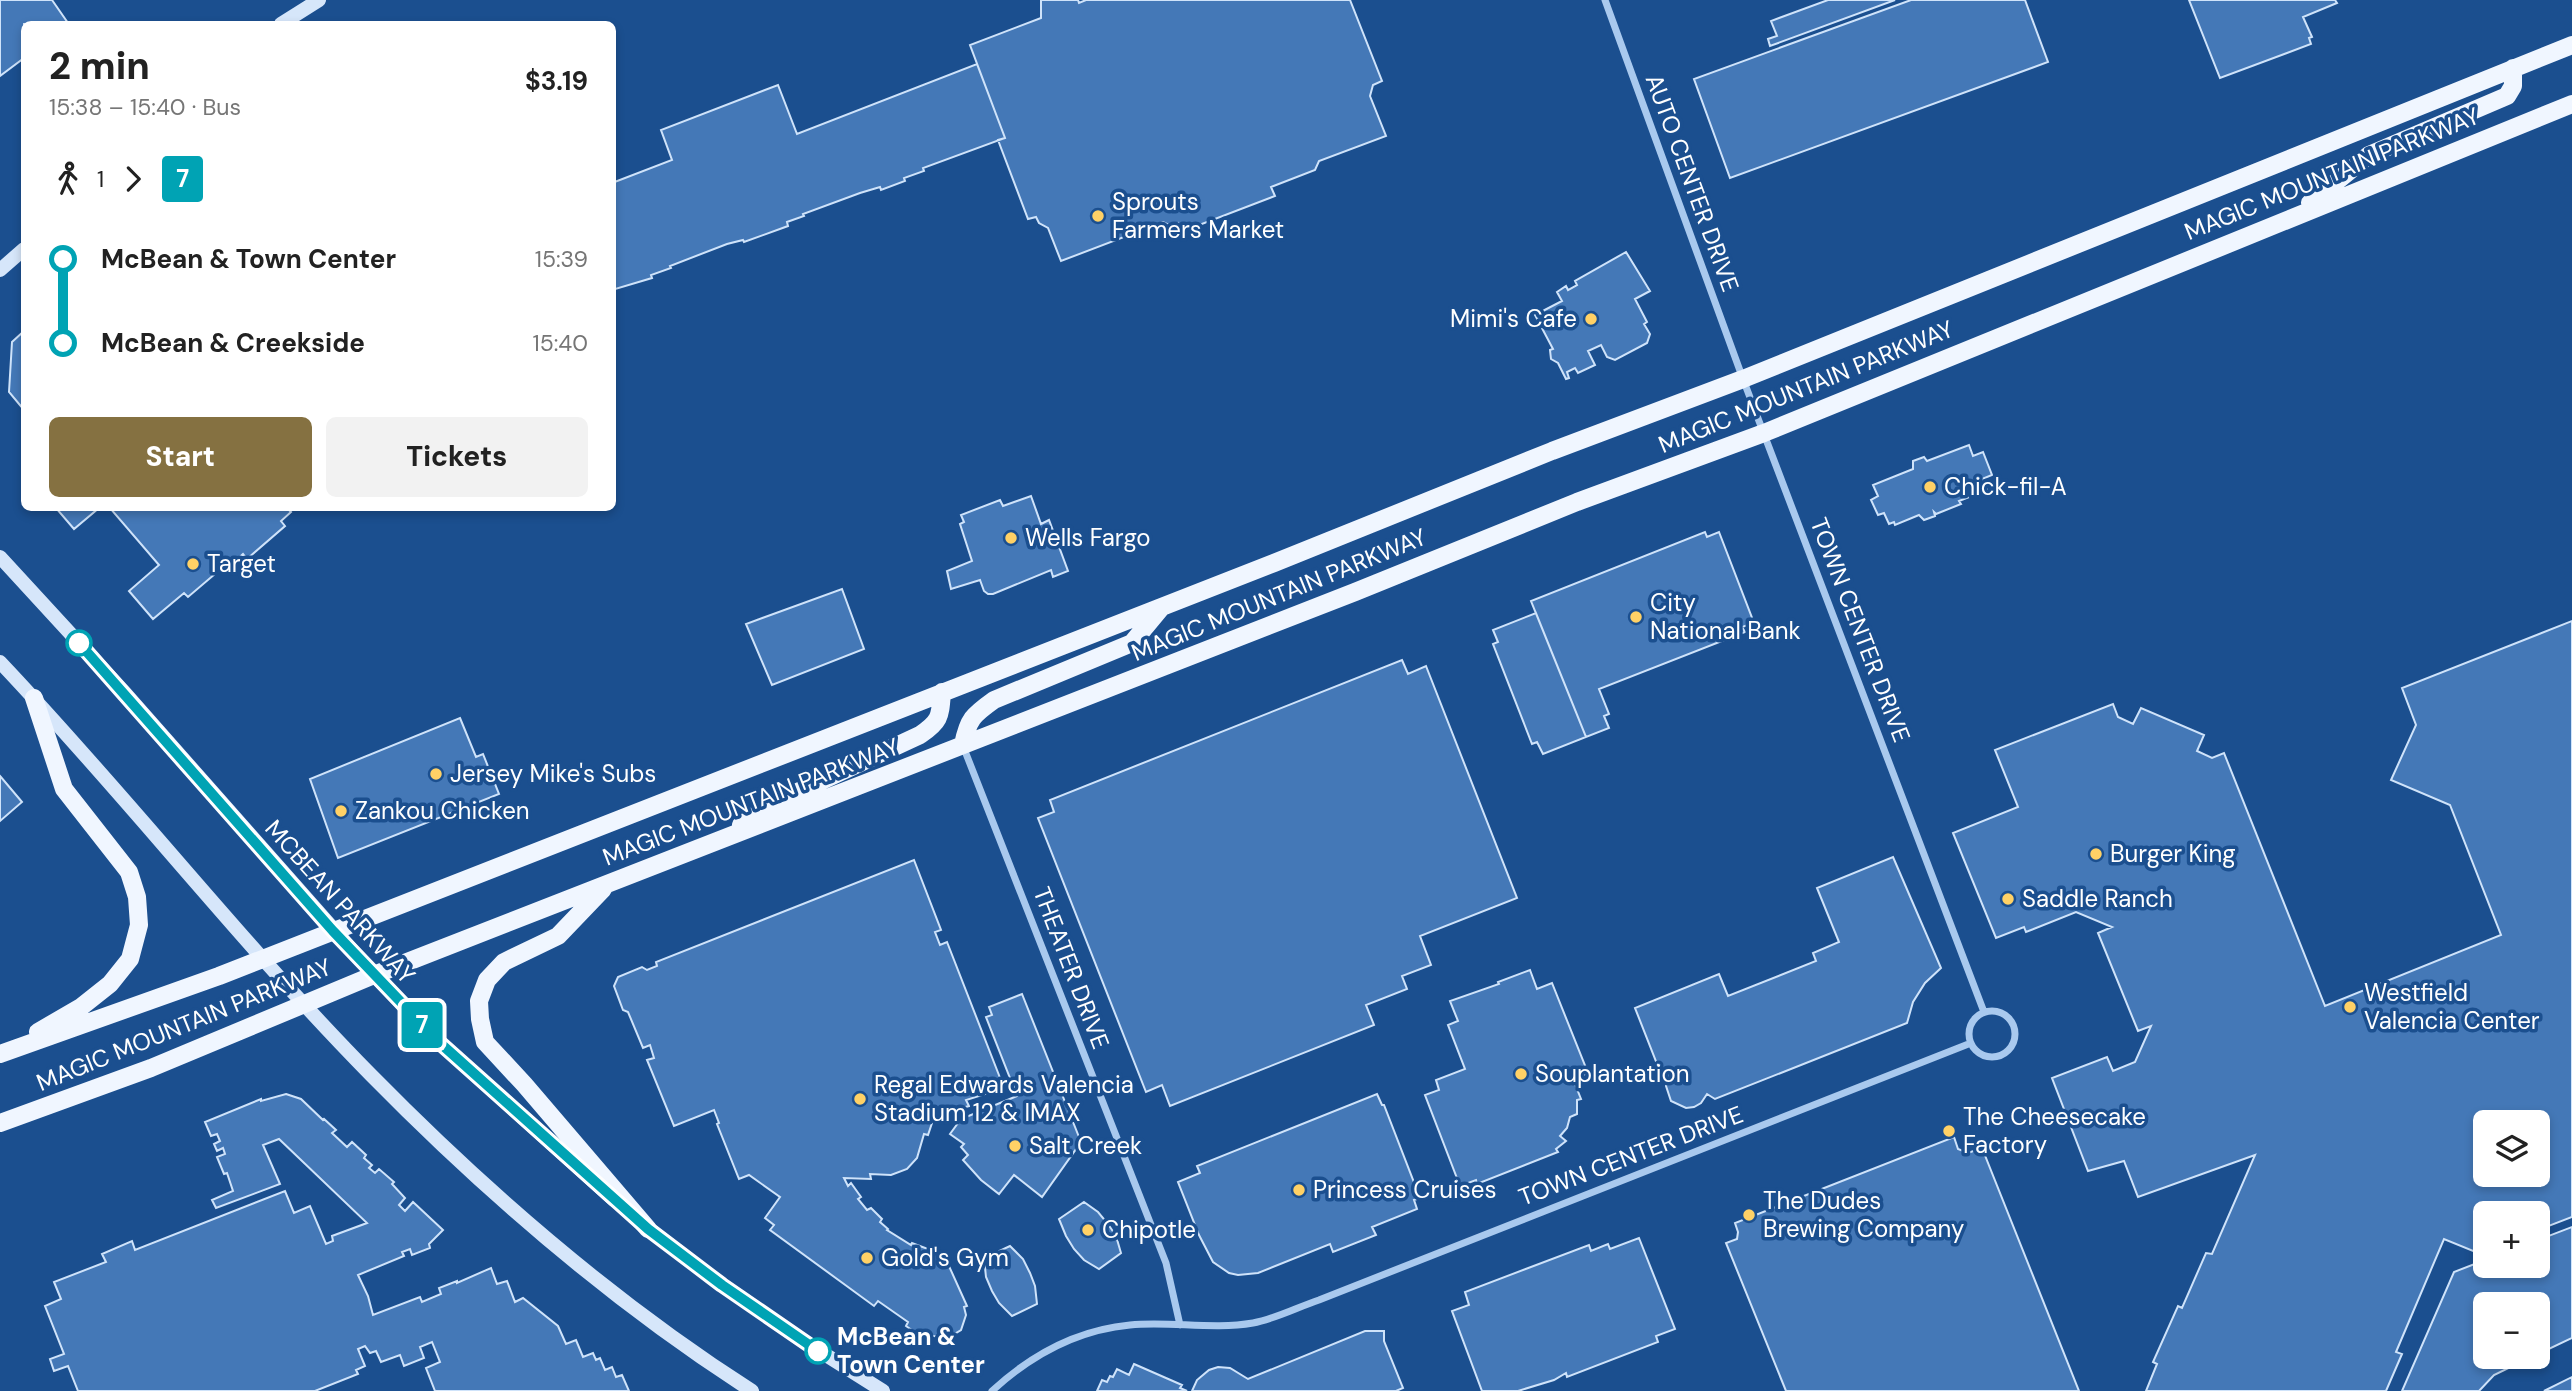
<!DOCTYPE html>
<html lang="en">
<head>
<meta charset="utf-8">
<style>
	body { margin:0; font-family:"DM Sans",sans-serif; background:#f2f2f2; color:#222; height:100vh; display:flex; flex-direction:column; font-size:26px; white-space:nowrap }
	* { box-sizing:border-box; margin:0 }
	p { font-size:23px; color:#767676 }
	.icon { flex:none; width:38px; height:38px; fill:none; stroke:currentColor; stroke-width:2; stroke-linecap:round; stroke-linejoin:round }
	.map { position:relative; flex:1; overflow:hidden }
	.panel { position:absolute; left:21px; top:21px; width:595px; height:490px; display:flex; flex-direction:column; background:#fff; border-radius:10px; box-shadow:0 4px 10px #0003 }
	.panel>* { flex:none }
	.badge { padding:0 14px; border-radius:5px; font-size:24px; line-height:46px }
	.fabs { position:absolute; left:2473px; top:1110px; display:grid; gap:14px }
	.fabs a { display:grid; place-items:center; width:77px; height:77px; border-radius:10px; background:#fff; box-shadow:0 4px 10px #0003; font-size:35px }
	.map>.badge { position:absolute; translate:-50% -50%; box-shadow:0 0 0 4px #fff }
	.legs { display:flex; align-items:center; gap:10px; height:77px; padding:0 28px; font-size:23px }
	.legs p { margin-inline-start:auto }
	.summary { display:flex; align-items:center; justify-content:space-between; height:119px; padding:0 28px }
	h1 { font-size:38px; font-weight:800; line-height:52px }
	.button { display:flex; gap:14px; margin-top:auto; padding:14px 28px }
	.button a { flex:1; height:80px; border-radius:10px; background:#857141; color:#fff; font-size:28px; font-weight:800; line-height:80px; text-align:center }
	.button a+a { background:#f2f2f2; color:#222 }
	ul { padding:0 28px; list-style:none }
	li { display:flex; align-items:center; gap:24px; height:84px; font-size:26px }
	li i { display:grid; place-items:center; width:10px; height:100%; margin:0 9px; background:currentColor }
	li i::after { content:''; width:18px; height:18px; margin:-9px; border:5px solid; border-radius:50%; background:#fff }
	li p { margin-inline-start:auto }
	li:first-child i { background:linear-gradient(#0000 50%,currentColor 0) }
	li:last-child i { background:linear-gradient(currentColor 50%,#0000 0) }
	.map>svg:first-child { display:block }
	.building { fill:#4478b7; stroke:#cfe3fa; stroke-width:2; fill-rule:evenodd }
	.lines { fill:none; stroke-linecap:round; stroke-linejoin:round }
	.street { stroke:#a9c9ee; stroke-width:7 }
	.secondary { stroke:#d6e6fa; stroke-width:14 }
	.primary { stroke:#f0f6ff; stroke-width:18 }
	.line-1-casing { stroke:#fff; stroke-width:16 }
	.line-1 { stroke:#00a3b4; stroke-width:10 }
	.poi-dot { fill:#ffd166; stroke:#1b4f8f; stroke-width:2.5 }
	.stop-1-dot { fill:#fff; stroke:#00a3b4; stroke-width:3.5 }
	.labels { text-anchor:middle; stroke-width:7; stroke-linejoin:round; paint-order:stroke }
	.street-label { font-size:24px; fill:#fff; stroke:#1b4f8f }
	.poi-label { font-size:24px; fill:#fff; stroke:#1b4f8f; text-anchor:start }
	.stop-label { font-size:24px; font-weight:bold; fill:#fff; stroke:#1b4f8f; text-anchor:start }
</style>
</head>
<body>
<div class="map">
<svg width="2572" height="1391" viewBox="0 0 2572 1391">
	<rect width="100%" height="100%" fill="#1b4f8f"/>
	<path class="building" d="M0,0H52L68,23L24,24V58L0,76Z
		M1041,0H1078L1079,3L1086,0H1350L1382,81L1373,85L1370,96L1386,136L1319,161L1315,170L1271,187L1275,196L1181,232L1178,223L1171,226L1163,222L1061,261L1048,228L1039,223L1036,217L1028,219L998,140L1005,138L970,45L1041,18Z
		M1828,0H1895L1770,46L1768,39L1777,36L1771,21Z
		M1911,0H2025L2048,62L1730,178L1694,79Z
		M2189,0H2335L2337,3L2303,17L2312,37L2309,38L2311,44L2220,78Z
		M977,64L1005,138L923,168L924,171L904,178L905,181L881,190L880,187L860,193L803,214L804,216L787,222L788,226L744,242L743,240L727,244L670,266L671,268L651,275L652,278L612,290V183L672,160L661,130L778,85L797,134Z
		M1626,252L1650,291L1635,299L1647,322L1644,324L1650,334L1647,343L1615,360L1607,357L1601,345L1588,351L1595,365L1578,373L1575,368L1567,372L1569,378L1566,379L1558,363L1551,359L1550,350L1553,349L1535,315L1562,301L1557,292L1566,286L1568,290L1577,285L1575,281Z
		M24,331V410L9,392L12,342Z
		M1969,445L1973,456L1983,452L1992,475L1982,479L1987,490L1959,501L1961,504L1936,514L1934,512L1935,516L1924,520L1919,515L1895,525L1894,522L1889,524L1884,513L1878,515L1871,500L1878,496L1873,485L1913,469V461L1924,457L1927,461Z
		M1031,496L1041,524L1049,520L1068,571L1053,577L1051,570L993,594H988L984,591L980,580L951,589L947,571L972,561L960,524L964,522L961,515L1000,500L1003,506Z
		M56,508H99L74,529Z
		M110,508H287L291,512L281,521L285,526L247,559L243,554L231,565L229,562L188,597L184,593L153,619L129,591L159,565Z
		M1705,532L1707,537L1719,532L1754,623L1742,627L1745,632L1599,689L1609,714L1604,716L1609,728L1586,737L1531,601Z
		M842,589L864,649L772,685L746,624Z
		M1536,613L1586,737L1543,754L1537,742L1532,744L1493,644L1498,642L1493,630Z
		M2572,621V1217L2538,1230V1213H2485V1251L2478,1253L2444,1239L2396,1352L2402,1354L2386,1391H2146L2157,1364L2153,1362L2178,1306L2182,1308L2206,1253L2212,1254L2255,1155L2138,1197L2124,1161L2088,1171L2052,1078L2107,1057L2113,1071L2135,1062L2151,1026L2138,1031L2098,933L2112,927L2076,912L2026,932L2024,927L1996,938L1953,833L2018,807L1995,750L2113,704L2118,717L2133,724L2141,708L2204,735L2197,751L2212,758L2224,753L2325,1006L2501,935L2450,805L2391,780L2416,725L2402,688ZM2485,1122H2538V1174H2485Z
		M1402,660L1408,674L1426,666L1517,898L1420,936L1431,965L1402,976L1407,989L1366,1005L1374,1025L1170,1106L1162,1085L1146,1092L1038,818L1054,812L1050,800Z
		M460,718L476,757L483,754L499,794L338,858L310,779Z
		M0,776L22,802L0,821Z
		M1893,857L1941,968L1925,983L1913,1002L1907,1023L1715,1099L1707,1094L1701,1103L1694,1107L1686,1108L1671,1101L1666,1086L1668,1078L1661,1074L1635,1008L1719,974L1728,996L1816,961L1813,953L1839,942L1817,888Z
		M914,860L941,930L935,932L940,945L947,942L1004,1088L966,1100L969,1106L955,1110L959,1120L1017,1096L986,1017L992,1015L989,1007L1022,994L1081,1142L1042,1197L1014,1175L999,1194L981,1180L963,1160L968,1155L961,1147L964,1144L950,1134L958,1123L944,1114L933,1116L932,1123L928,1135L924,1134L917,1158L907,1169L891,1175L870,1174L871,1179L844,1178L848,1186L851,1183L861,1197L858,1199L867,1210L871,1208L882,1219L880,1222L888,1229L887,1230L911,1245L912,1243L944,1255L967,1306L964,1307L966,1315L961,1330L946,1339L930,1335L928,1337L921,1332L919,1335L906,1326L908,1322L878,1301L874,1306L770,1230L774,1225L765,1218L780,1197L749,1175L739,1179L717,1124L719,1123L714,1110L674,1126L647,1060L654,1058L650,1045L643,1048L628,1012L623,1010L614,986L618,977L642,967L647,970L657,966L656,962Z
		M1530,970L1537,989L1552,983L1588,1073L1573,1079L1581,1099L1577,1100V1114L1570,1117L1567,1128L1560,1136L1566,1141L1556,1149L1558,1152L1477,1184L1476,1180L1460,1186L1425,1095L1439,1090L1436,1080L1465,1069L1448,1025L1458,1021L1450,1001L1499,984L1498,982Z
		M286,1094L301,1099L323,1120L324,1119L336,1130L332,1133L347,1147L352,1142L366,1155L364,1158L372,1165L369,1168L375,1173L379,1169L394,1182L392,1184L405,1198L399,1205L405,1211L413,1202L443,1230L429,1244L430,1248L412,1255L410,1249L402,1252L404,1256L358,1275L368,1296L373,1315L420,1297L422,1302L441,1294L439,1288L457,1281V1283L491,1268L497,1284L507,1281L515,1302L523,1298L558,1326L566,1344L576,1340L583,1357L593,1353L596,1360L600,1358L605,1370L612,1367L616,1377L622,1375L629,1391H435L426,1368L440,1362L432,1342L420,1347L424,1358L404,1366L400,1355L381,1362L376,1351L370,1353L365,1346L358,1349L365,1366L356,1370L358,1374L315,1391H78L68,1366L54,1371L50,1359L64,1354L45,1306L61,1299L54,1282L106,1262L102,1254L132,1241L135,1250L285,1191L294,1213L310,1206L326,1244L333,1241L332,1236L367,1223L279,1139L263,1145L280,1184L216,1208L212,1200L233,1191L227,1173L224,1174L217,1157L225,1154L223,1148L217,1151L214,1144L220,1141L217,1134L211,1136L205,1122L261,1099V1101Z
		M1377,1094L1382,1105H1384L1420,1198L1414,1200L1417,1209L1372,1227L1376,1235L1333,1252L1330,1244L1258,1273L1238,1275L1229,1273L1213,1262L1199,1235L1178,1182L1200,1173L1197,1166Z
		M1954,1137L1958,1149L1968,1153L1982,1148L2079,1391H1786L1726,1243L1737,1239L1738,1232L1735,1223Z
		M1084,1202L1098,1212L1108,1224L1116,1236L1121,1253L1099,1269L1084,1260L1074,1249L1066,1236L1059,1219Z
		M2572,1227V1338L2538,1354V1304H2485V1356H2533L2494,1375L2479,1391H2402L2454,1272L2485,1260V1265H2538V1240Z
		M1639,1238L1675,1329L1656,1336L1658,1342L1567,1377L1566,1373L1554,1380L1518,1391H1482L1452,1311L1469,1305L1465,1292L1589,1245L1591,1251L1608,1244L1610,1249Z
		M1010,1246L1023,1259L1030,1273L1035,1286L1037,1304L1012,1316L999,1303L992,1291L986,1277L984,1258Z
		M1365,1331H1384V1341L1403,1388L1396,1391H1192L1197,1380L1209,1370L1218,1367L1230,1368L1248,1379Z
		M1134,1364L1182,1385L1180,1388L1187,1391H1097L1102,1380L1107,1382L1110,1376L1113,1377L1117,1369L1129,1375Z
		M2572,1377V1391H2544Z"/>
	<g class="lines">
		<path class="street" d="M1605,0L1743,379L1984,1012
			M963,746L1166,1263L1180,1325
			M1969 1034a23 23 0 1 1 46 0a23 23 0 1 1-46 0Z
			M992,1391C1030,1356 1077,1330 1130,1325C1170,1321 1213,1330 1253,1323C1275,1319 1298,1307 1319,1300L1971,1043"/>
		<path class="secondary" d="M281,24L319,0
			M0,270L24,249
			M0,557L125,693L374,975L440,1043L614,1200
			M0,662C127,796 241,943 371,1075C486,1192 613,1302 752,1391
			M640,1222L722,1285L799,1338L883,1391"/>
		<path class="primary" d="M2310,203L2369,155L2507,96L2513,86V68
			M34,698L64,789L129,872L137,897L139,925L130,959L110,984L81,1007L38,1032
			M963,745C968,719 973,715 994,700L1132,643L1161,608
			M741,825L774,803L920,735C941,721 940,716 942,692
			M603,889L558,936L504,962L487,980L479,1001L480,1019L485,1042L524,1084L648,1229
			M0,1054L219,976L1274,563L1552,451L1743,379L2572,45
			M0,1123L151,1068L374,975L1355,592L1577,502L1764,433L2572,104"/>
	</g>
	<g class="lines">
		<defs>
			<path id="line-1" d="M79,643L333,931L440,1043L648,1229L722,1285L818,1351"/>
		</defs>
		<use href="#line-1" class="line-1-casing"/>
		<use href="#line-1" class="line-1"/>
	</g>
	<g class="poi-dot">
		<circle cx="1098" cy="216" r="7"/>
		<circle cx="1591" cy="319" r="7"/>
		<circle cx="1930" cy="487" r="7"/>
		<circle cx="1011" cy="538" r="7"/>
		<circle cx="193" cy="564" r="7"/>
		<circle cx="1636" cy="617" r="7"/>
		<circle cx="436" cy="774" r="7"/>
		<circle cx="341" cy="811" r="7"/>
		<circle cx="2096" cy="854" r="7"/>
		<circle cx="2008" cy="899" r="7"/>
		<circle cx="2350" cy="1007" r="7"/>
		<circle cx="1521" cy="1074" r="7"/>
		<circle cx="860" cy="1099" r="7"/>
		<circle cx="1949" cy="1131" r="7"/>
		<circle cx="1015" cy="1146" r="7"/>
		<circle cx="1299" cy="1190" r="7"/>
		<circle cx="1749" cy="1215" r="7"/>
		<circle cx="1088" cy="1230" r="7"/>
		<circle cx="867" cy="1258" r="7"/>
	</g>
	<g class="stop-1-dot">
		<circle cx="79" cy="643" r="12"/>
		<circle cx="818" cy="1351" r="12"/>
	</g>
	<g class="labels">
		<g class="street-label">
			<text transform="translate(2332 174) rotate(-22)" y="8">MAGIC MOUNTAIN PARKWAY</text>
			<text transform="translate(1692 183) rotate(70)" y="8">AUTO CENTER DRIVE</text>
			<text transform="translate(1806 387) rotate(-22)" y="8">MAGIC MOUNTAIN PARKWAY</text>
			<text transform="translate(1279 595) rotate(-22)" y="8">MAGIC MOUNTAIN PARKWAY</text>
			<text transform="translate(1860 630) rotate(69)" y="8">TOWN CENTER DRIVE</text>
			<text transform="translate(751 802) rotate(-21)" y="8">MAGIC MOUNTAIN PARKWAY</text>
			<text transform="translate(340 902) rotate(48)" y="8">MCBEAN PARKWAY</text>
			<text transform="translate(1071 968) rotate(69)" y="8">THEATER DRIVE</text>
			<text transform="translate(184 1025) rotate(-22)" y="8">MAGIC MOUNTAIN PARKWAY</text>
			<text transform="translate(1631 1156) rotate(-21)" y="8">TOWN CENTER DRIVE</text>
		</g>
		<g class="poi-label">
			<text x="1112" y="210">Sprouts<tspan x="1112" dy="28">Farmers Market</tspan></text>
			<text x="1577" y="327" text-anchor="end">Mimi's Cafe</text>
			<text x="1944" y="495">Chick-fil-A</text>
			<text x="1025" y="546">Wells Fargo</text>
			<text x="207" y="572">Target</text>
			<text x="1650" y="611">City<tspan x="1650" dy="28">National Bank</tspan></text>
			<text x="450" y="782">Jersey Mike's Subs</text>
			<text x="355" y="819">Zankou Chicken</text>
			<text x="2110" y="862">Burger King</text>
			<text x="2022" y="907">Saddle Ranch</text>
			<text x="2364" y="1001">Westfield<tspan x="2364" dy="28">Valencia Center</tspan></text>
			<text x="1535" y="1082">Souplantation</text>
			<text x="874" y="1093">Regal Edwards Valencia<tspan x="874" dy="28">Stadium 12 &amp; IMAX</tspan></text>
			<text x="1963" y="1125">The Cheesecake<tspan x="1963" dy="28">Factory</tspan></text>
			<text x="1029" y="1154">Salt Creek</text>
			<text x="1313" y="1198">Princess Cruises</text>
			<text x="1763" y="1209">The Dudes<tspan x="1763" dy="28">Brewing Company</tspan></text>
			<text x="1102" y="1238">Chipotle</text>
			<text x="881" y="1266">Gold's Gym</text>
		</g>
		<g class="stop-label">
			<text x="837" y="1345">McBean &amp;<tspan x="837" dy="28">Town Center</tspan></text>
		</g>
	</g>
</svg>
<div class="fabs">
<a><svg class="icon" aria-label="layers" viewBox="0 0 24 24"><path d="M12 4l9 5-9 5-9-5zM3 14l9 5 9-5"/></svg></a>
<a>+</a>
<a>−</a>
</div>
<b class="badge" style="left:422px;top:1025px;background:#00a3b4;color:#fff">7</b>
<section class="panel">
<div class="summary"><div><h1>2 min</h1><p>15:38 – 15:40 · Bus</p></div><b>$3.19</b></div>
<div class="legs"><svg class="icon" aria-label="walk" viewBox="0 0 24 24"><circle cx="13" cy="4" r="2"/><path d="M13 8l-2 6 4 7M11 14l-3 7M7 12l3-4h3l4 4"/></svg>1<svg class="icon" aria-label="forward" viewBox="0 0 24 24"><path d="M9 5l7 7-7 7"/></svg><b class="badge" style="background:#00a3b4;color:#fff">7</b></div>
<ul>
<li><i style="color:#00a3b4"></i><b>McBean &amp; Town Center</b><p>15:39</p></li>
<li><i style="color:#00a3b4"></i><b>McBean &amp; Creekside</b><p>15:40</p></li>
</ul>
<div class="button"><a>Start</a><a>Tickets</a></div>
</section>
</div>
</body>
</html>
